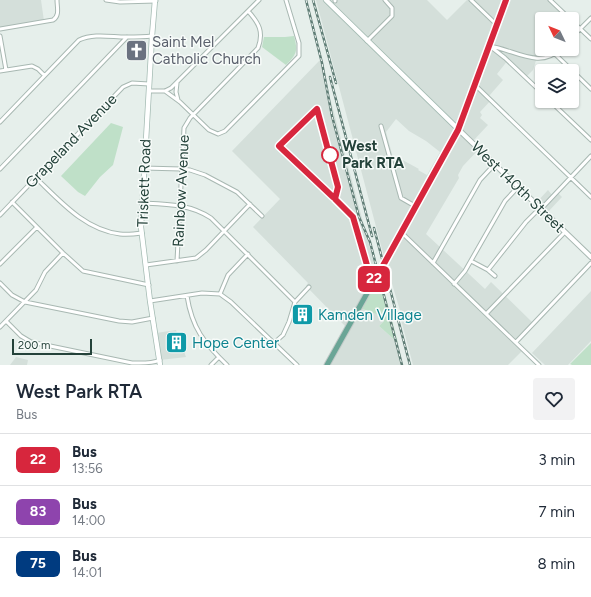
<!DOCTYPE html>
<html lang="en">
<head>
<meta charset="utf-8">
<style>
	body { margin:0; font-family:Figtree,sans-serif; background:#f2f2f3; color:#1f2937; height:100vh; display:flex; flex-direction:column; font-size:15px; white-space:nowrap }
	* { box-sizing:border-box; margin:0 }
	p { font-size:13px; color:#747a83 }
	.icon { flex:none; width:22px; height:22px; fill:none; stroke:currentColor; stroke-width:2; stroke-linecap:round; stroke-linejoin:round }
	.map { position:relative; height:365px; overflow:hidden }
	.sheet { display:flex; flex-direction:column; background:#fff; flex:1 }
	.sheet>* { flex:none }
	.badge { padding:0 8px; border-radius:6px; font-size:14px; line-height:26px }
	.needle { width:26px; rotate:313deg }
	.controls { position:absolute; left:535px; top:12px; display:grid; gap:8px }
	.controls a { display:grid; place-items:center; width:44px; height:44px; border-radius:4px; background:#fff; box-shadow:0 1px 3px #0004; font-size:20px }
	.scale { position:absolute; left:12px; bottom:10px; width:80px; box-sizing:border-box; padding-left:4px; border:2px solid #24423a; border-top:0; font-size:11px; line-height:14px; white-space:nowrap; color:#24423a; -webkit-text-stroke:3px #f7fbf9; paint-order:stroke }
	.map>.badge { position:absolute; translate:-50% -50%; box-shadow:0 0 0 2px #fff }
	.round { display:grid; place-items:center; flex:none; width:42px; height:42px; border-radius:4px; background:#f2f2f3 }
	.overview { display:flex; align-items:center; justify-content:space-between; height:68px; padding:0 16px }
	h1 { font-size:19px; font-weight:600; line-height:30px }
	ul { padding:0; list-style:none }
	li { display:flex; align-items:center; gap:12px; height:52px; padding:0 16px; border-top:1px solid #e0e1e3 }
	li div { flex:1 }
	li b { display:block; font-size:15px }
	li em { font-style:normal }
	li .badge { min-width:44px; font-weight:700; text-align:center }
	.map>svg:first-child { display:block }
	.built { fill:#d4dfda; fill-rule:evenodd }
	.green { fill:#bfe0c8 }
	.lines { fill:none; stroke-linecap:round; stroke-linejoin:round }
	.minor-casing { stroke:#a8b8b2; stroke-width:5 }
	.tertiary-casing { stroke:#a8b8b2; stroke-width:6 }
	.secondary-casing { stroke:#a4bbb3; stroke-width:6 }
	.primary-casing { stroke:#c2cac8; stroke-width:7 }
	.minor { stroke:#fff; stroke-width:3 }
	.tertiary { stroke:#fff; stroke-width:4 }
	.secondary { stroke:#fff; stroke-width:4.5 }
	.primary { stroke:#6aa596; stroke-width:5 }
	.rail-casing { stroke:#5f7d75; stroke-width:2.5 }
	.rail { stroke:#f7fbf9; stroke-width:1; stroke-dasharray:3; stroke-linecap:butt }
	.line-casing { stroke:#fff; stroke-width:9 }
	.line { stroke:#d7263d; stroke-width:6 }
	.stop-dot { fill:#fff; stroke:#d7263d; stroke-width:2 }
	.labels { text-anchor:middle; stroke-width:3; stroke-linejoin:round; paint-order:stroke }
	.worship-label { font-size:15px; fill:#5b616d; stroke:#f7fbf9; text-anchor:start }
	.street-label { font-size:15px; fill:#24423a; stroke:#f7fbf9 }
	.stop-label { font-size:15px; font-weight:bold; fill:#24423a; stroke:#f7fbf9; text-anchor:start }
	.culture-label { font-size:15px; fill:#0d838f; stroke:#f7fbf9; text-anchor:start }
</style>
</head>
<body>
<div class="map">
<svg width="591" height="365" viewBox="0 0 591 365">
	<rect width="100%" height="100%" fill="#e6efeb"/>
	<path class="built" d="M0,0H41L44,21L0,29Z
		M316,0H427L447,20L467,0H549L569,19H542V49H559L549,57H537L533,70L526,77L508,60L497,74L503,80L489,96L492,99L480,112L482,115L480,118L488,125L473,141L480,148L463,166L458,175L459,178L426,234L485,289L491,282L533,323L516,341L524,349L508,365H413L400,316L401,314L383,253ZM396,119L409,131L426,141L440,152L427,175L418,170L419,169L397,157L394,161L386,132Z
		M320,60L376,271L345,326L306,286L308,283L253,227L280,199L232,151Z
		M548,190L552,195L556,191L562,197L547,213L536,203Z
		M591,291V341L568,365H545L532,353Z
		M360,308L376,314L384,321L379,326L398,343L403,365H329Z
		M176,330L186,357L160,360L156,333Z
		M16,357L28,360L27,365H10Z"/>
	<path class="green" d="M294,36C298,51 297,54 286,65L262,47L264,37H285Z
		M111,123L123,127L113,165L100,177L85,196L78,192L61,176Z
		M380,275L398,343L379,326L384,321L376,314L360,308Z
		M591,343V365H572L570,364Z"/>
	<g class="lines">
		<defs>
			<path id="minor" d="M106,0L120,2L156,1
				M471,0L497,25
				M550,0L570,19
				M335,1V0
				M572,21L591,39
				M0,29L53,20C60,16 57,7 57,0
				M0,36L6,70
				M572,37L591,18
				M367,41L392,16V8L385,0
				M489,46C513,49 540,70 560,49
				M491,47L505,58L542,93
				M555,54L591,89
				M0,71L32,66L38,69L44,75
				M177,83L176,92L178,100
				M475,85L591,197
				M149,91H165L171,88L259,0
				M165,91L180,102L209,130L218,134L225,131L299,56V43L286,0
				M550,101L591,140
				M0,122L79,40C94,33 111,37 126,37C135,37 143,37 152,36
				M381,126L401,198L415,206
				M279,146L353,217L369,272L375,280
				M144,168L181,169L190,170L205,175L237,192L262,216
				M0,169L127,37
				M36,178C60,201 85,230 120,234C127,235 135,234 142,233
				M12,202L63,253L83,271L149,285
				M143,203C167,204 190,204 211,218L295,302
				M541,209L591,156
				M0,215L123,87L132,83L149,84
				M401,232L539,365
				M177,261L184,128L190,118L258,48C264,32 259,23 248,11
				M471,261L488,270L495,276
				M433,263L480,180L494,165
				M0,264L37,227
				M146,265L196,258L206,250L250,204
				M488,270L526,222L540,208
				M0,283L12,295L25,302L119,321L132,322L153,318
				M454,284L465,271L505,201L518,187
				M220,294L228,275L248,254
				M187,296C192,328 204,343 227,365
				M150,301L202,293L220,294L231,302L297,365
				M486,314L565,232
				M6,321L21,336L31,342L132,363C141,363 151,364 160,360
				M0,327L36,290L45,272L63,253
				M516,342L591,263
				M274,343L283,335L289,322L295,302L309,287
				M211,365L219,357"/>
			<path id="tertiary" d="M458,129L591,257"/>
			<path id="secondary" d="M155,0L152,36L141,227L150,301L160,365
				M326,0L458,129"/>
			<path id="primary" d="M327,365L456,134L506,0"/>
		</defs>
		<use href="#minor" class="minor-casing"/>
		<use href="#tertiary" class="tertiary-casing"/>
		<use href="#secondary" class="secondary-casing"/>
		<use href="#primary" class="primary-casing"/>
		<use href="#minor" class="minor"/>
		<use href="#tertiary" class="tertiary"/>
		<use href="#secondary" class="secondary"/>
		<use href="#primary" class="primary"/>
		<defs>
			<path id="rail" d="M306,0L322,63L332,116L359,217L370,242L402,365
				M313,0L336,83
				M330,77L372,236
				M374,228L410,365"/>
		</defs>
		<use href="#rail" class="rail-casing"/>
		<use href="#rail" class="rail"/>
	</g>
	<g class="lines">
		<defs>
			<path id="line" d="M333,197L279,146L317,109L338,187L335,199L353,217L369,272L375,280L458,130L506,0"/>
		</defs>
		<use href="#line" class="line-casing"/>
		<use href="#line" class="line"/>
	</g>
	<defs>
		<symbol id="church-square" viewBox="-11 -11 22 22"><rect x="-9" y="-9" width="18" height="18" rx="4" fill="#6b7280" stroke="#f7fbf9"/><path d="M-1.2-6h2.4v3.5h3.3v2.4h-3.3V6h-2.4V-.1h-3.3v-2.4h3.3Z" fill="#fff"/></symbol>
		<symbol id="building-square" viewBox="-11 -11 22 22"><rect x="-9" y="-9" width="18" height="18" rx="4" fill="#0f9aa8" stroke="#f7fbf9"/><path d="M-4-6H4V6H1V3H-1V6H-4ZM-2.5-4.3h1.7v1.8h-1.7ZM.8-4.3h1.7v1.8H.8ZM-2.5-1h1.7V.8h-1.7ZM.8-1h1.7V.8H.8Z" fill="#fff"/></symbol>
	</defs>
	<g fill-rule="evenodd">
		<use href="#church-square" x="124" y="38" width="25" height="25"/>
		<use href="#building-square" x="290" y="302" width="25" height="25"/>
		<use href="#building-square" x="164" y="330" width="25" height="25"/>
	</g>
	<circle class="stop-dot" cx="330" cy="155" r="8"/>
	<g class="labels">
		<g class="worship-label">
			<text x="152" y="47">Saint Mel<tspan x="152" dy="17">Catholic Church</tspan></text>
		</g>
		<g class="street-label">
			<text transform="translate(71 141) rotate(-46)" y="5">Grapeland Avenue</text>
			<text transform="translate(144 183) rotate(-88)" y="5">Triskett Road</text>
			<text transform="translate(518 187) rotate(44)" y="5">West 140th Street</text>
			<text transform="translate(181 191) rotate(-87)" y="5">Rainbow Avenue</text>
		</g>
		<g class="stop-label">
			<text x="342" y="151">West<tspan x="342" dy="17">Park RTA</tspan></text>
		</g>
		<g class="culture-label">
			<text x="318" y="320">Kamden Village</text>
			<text x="192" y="348">Hope Center</text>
		</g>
	</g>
</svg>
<div class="controls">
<a><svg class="needle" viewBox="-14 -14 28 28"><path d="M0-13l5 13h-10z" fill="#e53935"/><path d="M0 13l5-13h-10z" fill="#747a83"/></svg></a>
<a><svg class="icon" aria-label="layers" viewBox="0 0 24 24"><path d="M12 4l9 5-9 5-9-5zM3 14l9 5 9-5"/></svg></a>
</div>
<div class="scale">200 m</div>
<b class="badge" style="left:374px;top:279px;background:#d7263d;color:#fff">22</b>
</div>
<section class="sheet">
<div class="overview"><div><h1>West Park RTA</h1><p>Bus</p></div><a class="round"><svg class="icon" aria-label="heart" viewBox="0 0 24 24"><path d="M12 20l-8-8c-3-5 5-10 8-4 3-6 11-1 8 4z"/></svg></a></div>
<ul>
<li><span class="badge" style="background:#d7263d;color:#fff">22</span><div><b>Bus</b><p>13:56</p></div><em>3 min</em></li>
<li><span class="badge" style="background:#8e44ad;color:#fff">83</span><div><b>Bus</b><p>14:00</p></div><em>7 min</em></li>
<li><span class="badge" style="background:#003b80;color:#fff">75</span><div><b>Bus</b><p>14:01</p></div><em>8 min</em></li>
</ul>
</section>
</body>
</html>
